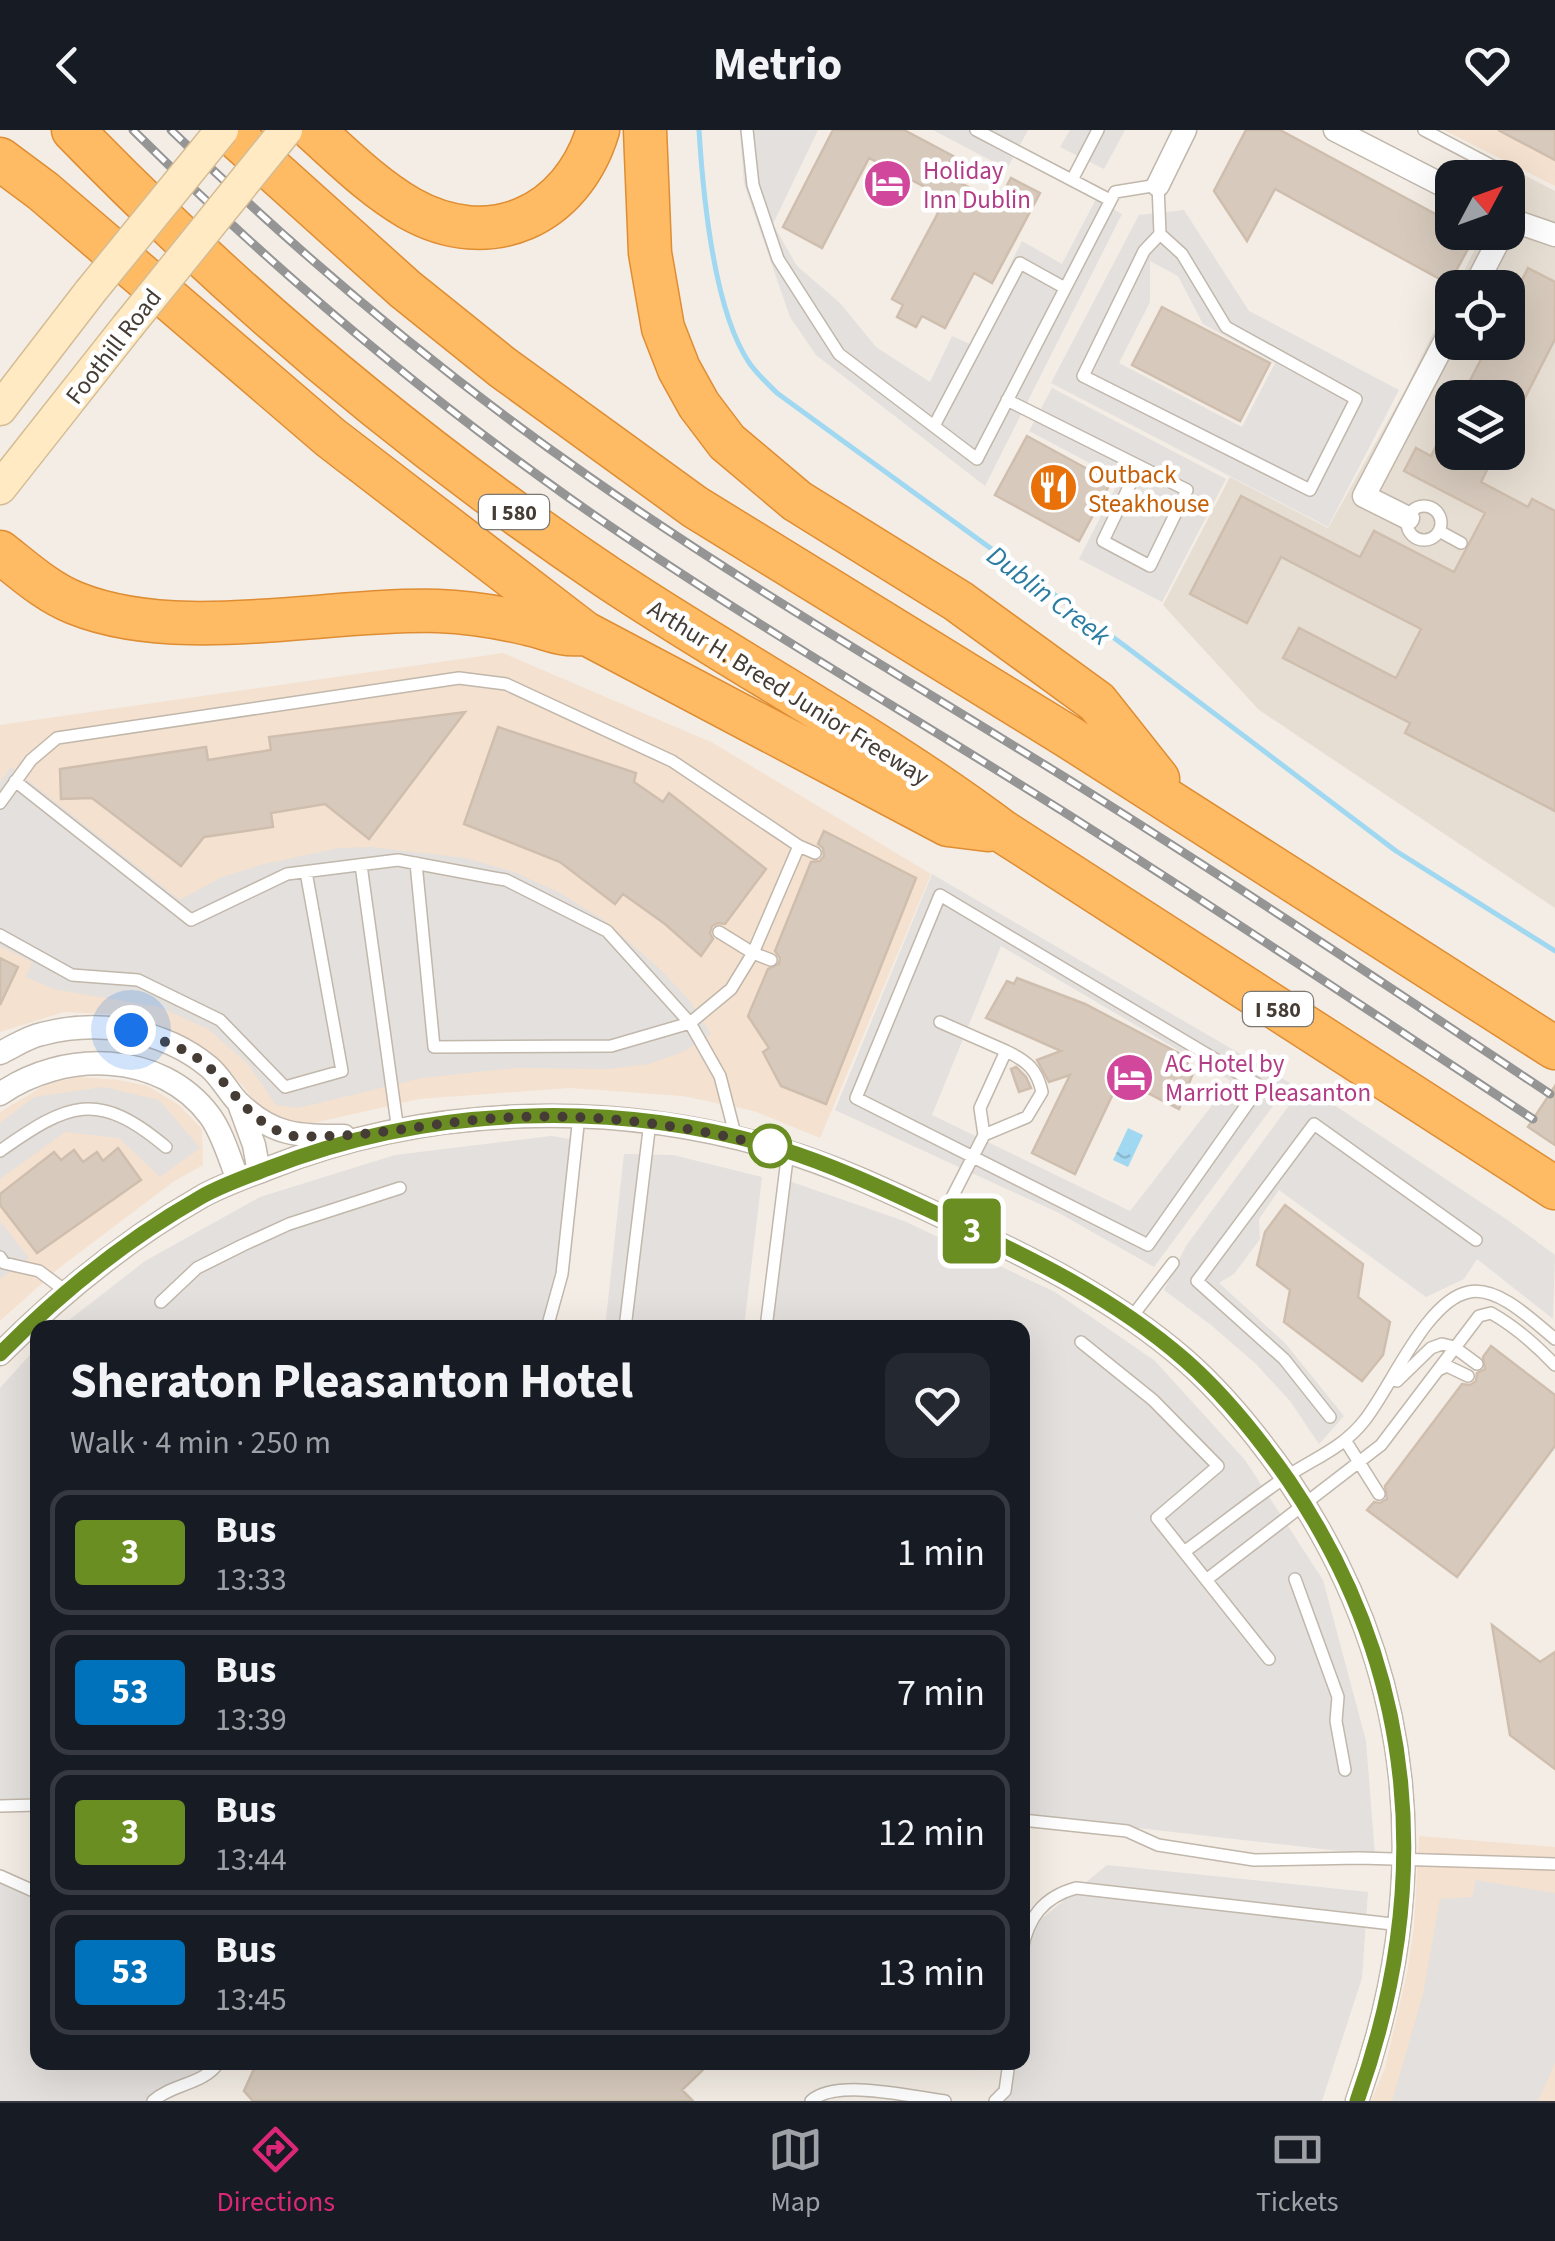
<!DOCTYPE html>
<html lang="en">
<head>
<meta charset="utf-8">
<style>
	body { margin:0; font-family:"Source Sans 3",sans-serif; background:#242831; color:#f1f3f6; height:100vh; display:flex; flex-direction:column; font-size:38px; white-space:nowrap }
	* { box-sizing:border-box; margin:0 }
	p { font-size:32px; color:#9ea1a6 }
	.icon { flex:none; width:55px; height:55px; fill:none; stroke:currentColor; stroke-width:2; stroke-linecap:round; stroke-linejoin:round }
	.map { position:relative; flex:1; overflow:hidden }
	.sheet { position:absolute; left:30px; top:1190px; width:1000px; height:750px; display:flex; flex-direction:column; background:#171b24; border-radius:20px; box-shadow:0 10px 40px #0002 }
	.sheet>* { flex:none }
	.badge { padding:0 20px; border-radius:8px; font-size:35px; line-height:65px }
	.needle { width:65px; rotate:49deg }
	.fabs { position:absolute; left:1435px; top:30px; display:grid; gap:20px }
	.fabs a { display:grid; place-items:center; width:90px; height:90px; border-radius:20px; background:#171b24; box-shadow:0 10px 40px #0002; font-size:50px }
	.you { position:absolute; width:50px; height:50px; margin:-25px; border:8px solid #fff; border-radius:50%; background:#1a73e8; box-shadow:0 0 0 15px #1a73e833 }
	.map>.badge { position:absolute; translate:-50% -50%; box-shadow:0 0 0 5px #fff }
	.round { display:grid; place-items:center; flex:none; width:105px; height:105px; border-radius:20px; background:#242831 }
	.overview { display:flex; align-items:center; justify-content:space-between; height:170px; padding:0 40px }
	h1 { font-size:48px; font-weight:700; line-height:75px }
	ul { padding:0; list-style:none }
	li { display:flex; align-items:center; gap:30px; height:125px; margin:0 20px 15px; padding:0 20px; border:5px solid #363941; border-radius:20px }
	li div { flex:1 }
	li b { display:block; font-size:38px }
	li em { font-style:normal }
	li .badge { min-width:110px; font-weight:700; text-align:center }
	header { display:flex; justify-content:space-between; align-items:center; height:130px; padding:0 40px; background:#171b24; font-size:45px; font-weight:700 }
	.tab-bar { display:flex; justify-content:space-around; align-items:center; height:140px; border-top:2px solid #363941; background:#171b24; font-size:28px; color:#9ea1a6 }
	.tab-bar a { display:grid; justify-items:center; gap:5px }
	.tab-bar .selected { color:#db2777 }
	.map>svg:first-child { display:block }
	.residential { fill:#e7ded3; fill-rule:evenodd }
	.commercial { fill:#f5e1cf }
	.parking { fill:#e3e0dd; fill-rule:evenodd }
	.water { fill:url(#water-ripples) }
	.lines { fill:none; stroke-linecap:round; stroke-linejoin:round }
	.stream { stroke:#a0d8f1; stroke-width:5 }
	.building { fill:#d7cabd; stroke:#cfbead; stroke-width:2.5 }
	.lane-casing { stroke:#c1b7ab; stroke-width:14 }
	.street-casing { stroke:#c1b7ab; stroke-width:25 }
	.secondary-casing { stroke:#d4bc94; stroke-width:35 }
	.highway-casing { stroke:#df8d33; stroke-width:45 }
	.lane { stroke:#fff; stroke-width:11 }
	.street { stroke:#fff; stroke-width:22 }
	.secondary { stroke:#ffeac3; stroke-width:32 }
	.highway { stroke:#ffbb64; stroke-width:42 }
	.rail-casing { stroke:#959595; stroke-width:9 }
	.rail { stroke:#fff; stroke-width:5; stroke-dasharray:15; stroke-linecap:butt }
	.secondary-bridge-casing { stroke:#d4bc94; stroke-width:35; stroke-linecap:butt }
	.secondary-bridge { stroke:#ffeac3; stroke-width:32 }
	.line-casing { stroke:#fff; stroke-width:22 }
	.line { stroke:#6b8e23; stroke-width:15 }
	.walk { stroke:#453d35; stroke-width:10; stroke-dasharray:0 18 }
	.stop-dot { fill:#fff; stroke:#6b8e23; stroke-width:5 }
	.labels { text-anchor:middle; stroke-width:9; stroke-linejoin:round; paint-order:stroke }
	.shield { fill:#fff; stroke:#7d7772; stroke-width:2.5 }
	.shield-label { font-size:22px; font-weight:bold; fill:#453d35 }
	.hotel-label { font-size:25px; fill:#b23c85; stroke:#fff; text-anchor:start }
	.street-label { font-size:25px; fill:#453d35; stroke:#fff }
	.food-label { font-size:25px; fill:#c56008; stroke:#fff; text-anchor:start }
	.water-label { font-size:28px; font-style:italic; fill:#2a7ca2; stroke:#fff }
</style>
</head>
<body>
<header><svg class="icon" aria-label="back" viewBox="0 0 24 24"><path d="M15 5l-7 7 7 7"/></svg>Metrio<svg class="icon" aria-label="heart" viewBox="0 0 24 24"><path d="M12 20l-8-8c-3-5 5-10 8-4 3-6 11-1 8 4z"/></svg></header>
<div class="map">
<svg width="1555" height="1971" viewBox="0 0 1555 1971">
	<defs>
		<pattern id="water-ripples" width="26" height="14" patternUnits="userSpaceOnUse" patternTransform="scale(2.5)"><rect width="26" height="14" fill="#a0d8f1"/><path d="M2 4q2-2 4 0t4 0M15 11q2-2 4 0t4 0" fill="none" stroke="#8bbacf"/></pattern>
	</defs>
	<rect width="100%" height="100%" fill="#f3ede5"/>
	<path class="residential" d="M1514,40L1555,61V778L1259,580L1163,475L1230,347L1328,398L1405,260L1452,164V212H1508V158L1456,157L1483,103L1508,102V54ZM1452,268H1508V322H1452Z"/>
	<path class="commercial" d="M1444,0H1555V56Z
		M503,523L713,613L931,744L820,1008L754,981L683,966L570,958L419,969L292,998L263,983L243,956L205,921L162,896L123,885L64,882L0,902V595Z
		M78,947L119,950L148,956L179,975L202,999L203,1035L173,1052L59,1138L0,1191V982L47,954Z
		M1419,1706L1555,1717V1971H1371L1385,1938L1407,1843L1414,1797Z"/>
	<path class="parking" d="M740,0H818L773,94L797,136L840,173L876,217L930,252L952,206L970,214L1022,111L1062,134L1096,69L1122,84L985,356L816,225L790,187L744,54Z
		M933,0H1028L1007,39Z
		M1070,0H1125L1104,39L1060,17Z
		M1184,80L1249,181L1399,260L1328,397L1051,253L1139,85ZM1150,131L1178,146L1203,194L1275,233L1242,297L1119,233L1150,172Z
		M1052,258L1226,349L1162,472L1079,429L1120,349L1029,301Z
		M11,637L180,770L220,748L260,735L339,718L371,717L465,728L514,742L560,763L604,790L661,840L689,870L711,904L685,921L649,934L607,939L514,938L422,948L298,978L276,975L248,934L208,899L159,877L53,859L26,847L32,832L0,816V652Z
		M932,744L1290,953L1154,1137L1059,1083L835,980ZM1001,816L1231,951L1130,1081L932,985Z
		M1304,955L1509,1091L1555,1125L1553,1189L1477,1129L1464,1149L1426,1167L1279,1060L1259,1089L1260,1109L1234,1144L1219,1153L1285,1213L1344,1286L1319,1314L1290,1271L1256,1234L1211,1195L1164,1160L1186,1116Z
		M103,957L159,970L200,1018L160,1047L119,1008L65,1002L0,1049V993L34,967Z
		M551,1006L570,1009L561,1108L548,1183L542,1197L59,1198L145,1131L260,1067L395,1025Z
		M624,1024L673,1025L762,1047L744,1197L605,1198Z
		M789,1051L904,1091L1055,1162L1155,1231L1245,1330L1323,1450L1366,1611L1375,1725L1023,1685L1022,1198H773Z
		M0,1091L29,1128L0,1149Z
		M37,1217V1668L0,1670V1258Z
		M1107,1735L1368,1762L1362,1848L1322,1971H999L1011,1933L1022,1932V1842L1028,1800Z
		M0,1750L37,1767L38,1932L216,1933L148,1971H0Z
		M1476,1750L1555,1763V1933L1538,1971H1392L1423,1864L1440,1769L1472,1767Z"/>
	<path class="water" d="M1128,998L1143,1005L1128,1037L1113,1030Z"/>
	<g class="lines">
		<path class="stream" d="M699,0C703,64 714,182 750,234C758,245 768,254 777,263L1125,516L1396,721L1555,821"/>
	</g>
	<path class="building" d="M833,0H904L953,26L943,44L998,72L1011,48L1040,63L992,153L974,143L945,198L922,186L916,197L897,187L903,175L892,169L946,68L869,28L822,118L783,97Z
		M1246,0H1280L1452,93V102H1477L1449,154L1275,59L1247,111L1214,61Z
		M1498,0H1555V30Z
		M1528,138L1555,152V209L1508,301V268H1461L1490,212H1508V178Z
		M1162,177L1270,233L1240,291L1132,235Z
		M1452,284V322H1496L1481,352L1528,377L1532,369L1555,381V681L1405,603L1410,593L1283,528L1299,498L1396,548L1421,499L1281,427L1247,493L1190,464L1241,366L1360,427L1374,401L1454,442L1485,383L1404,341L1416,318L1431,326Z
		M1027,306L1111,352L1079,411L995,365Z
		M465,582L369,709L325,674L271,683L273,697L204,707L181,736L92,668L61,669L60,639L206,617L208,630L271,620L269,607Z
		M498,597L636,643L634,652L663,672L669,663L766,739L725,794L718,793L712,796L710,803L713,809L701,826L665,794L623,764L615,774L560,732L464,694Z
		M824,701L916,748L826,974L781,956L763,922L769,918L748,886L768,839L779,834L780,828L775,821L811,732L820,731L824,726L823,718L818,714Z
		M0,828L18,837L0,875Z
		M1017,848L1085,874L1190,929L1187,935L1195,938L1179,979L1120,949L1075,1044L1032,1023L1070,945L1049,952L1037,930L1061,921L986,888L1007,851L1014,854Z
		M1016,937L1026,947L1031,958L1019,962L1011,939Z
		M1555,956V1015L1528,997Z
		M118,1018L141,1050L37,1123L0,1075V1064L54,1022L61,1030L74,1020L83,1032L97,1022L103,1031Z
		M1285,1075L1363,1134L1358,1167L1390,1192L1383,1225L1362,1251L1284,1192L1290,1160L1257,1135L1265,1102Z
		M1491,1216L1555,1265V1316L1457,1447L1367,1380L1374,1372L1380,1373L1387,1369L1385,1356L1462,1254L1470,1255L1476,1251L1477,1243L1485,1239L1483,1227Z
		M1492,1495L1540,1532L1555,1522V1639L1510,1605Z
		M257,1932H711L682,1960L693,1971H253L244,1961Z"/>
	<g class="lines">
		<defs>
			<path id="lane" d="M747,0L753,55L778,129L839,224L977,329L1115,62L1158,55L1160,104L1144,121L1083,246L1310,360L1356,269L1226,197L1182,124L1160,104
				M976,0L1110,70
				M1424,0L1502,41
				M1072,50L1098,0
				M1007,270L1187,360L1150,436L1103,411L1139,336
				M934,296L1020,133L1065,158
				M1407 393a17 17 0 1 1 34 0a17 17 0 1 1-34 0Z
				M1439,401L1461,413
				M15,651L191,790L287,744L398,730L494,748L506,750L607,801L690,893L611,916L434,917L416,733
				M0,673L31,630L57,608L459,548L506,554L672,631L799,716
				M361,735L398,1001
				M940,765L1260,956L1148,1115L856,968Z
				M719,802L753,823L771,830
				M0,805L72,845L138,850L220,890L285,957L342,941L306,742
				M940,892L1006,921
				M736,1008L720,946L690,893L731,859L753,823L799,716L815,723
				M0,1021C68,973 97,959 166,1017
				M942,1087L984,1005L1027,987L1042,962C1037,939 1027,931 1006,921L980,978L984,1005
				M0,1127L4,1133L39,1141L67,1162
				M161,1172L197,1138L243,1115L289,1094L400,1058
				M1131,1188L1173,1133
				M547,1198L562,1144L579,986
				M625,1198L650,992
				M766,1198L788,1021
				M1081,1212L1153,1270L1218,1336L1157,1388L1269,1529
				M1438,1240L1447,1236L1468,1246
				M1397,1251L1431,1218L1442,1214L1454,1217L1477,1234
				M1330,1287L1284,1229L1197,1151L1314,994L1476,1110
				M1345,1310L1379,1364
				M1184,1422C1217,1398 1249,1372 1283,1349C1312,1329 1342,1319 1364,1291C1391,1258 1426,1170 1469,1162C1499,1156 1534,1192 1555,1209
				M1295,1449L1338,1567L1336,1591L1345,1640
				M1206,1450L1381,1315L1479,1186L1491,1183C1516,1197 1535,1214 1555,1235
				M0,1676L38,1675
				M1022,1690L1127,1701L1158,1715L1254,1730L1360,1728L1555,1734
				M0,1746L38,1763
				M1022,1820C1028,1788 1043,1767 1076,1758L1401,1795
				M153,1971C173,1953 204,1955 219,1932
				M811,1971C836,1948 912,1967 945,1971
				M995,1971L1005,1961L1009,1932"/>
			<path id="street" d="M1335,0L1452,60
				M1158,55L1185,0
				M1508,89L1555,105
				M1474,158L1503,102
				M1408,388L1364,366L1452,198
				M0,923C13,917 27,907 42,904C98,889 163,899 209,937C221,947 228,962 238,972C273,1006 298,1006 344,1006
				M0,964C63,920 161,920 210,986C223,1004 230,1030 238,1050
				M239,974L254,1015L259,1042
				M0,1224C59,1165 127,1109 201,1067C222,1055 246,1047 269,1038C430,974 616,970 781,1020C842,1038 900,1067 958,1094C1039,1132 1117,1171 1185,1230C1225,1265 1259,1308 1289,1351C1419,1543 1434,1755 1357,1971"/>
			<path id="secondary" d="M0,279L90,162
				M0,358L127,197"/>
			<path id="highway" d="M73,0C235,167 414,317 607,447C737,534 877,607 1002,701L1555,1058
				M228,0L405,159L502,237L695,377L1067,606L1555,918
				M313,0C343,27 373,57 409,78C490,124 572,86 598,0
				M645,0L650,123L663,198L679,239L699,275L727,312L797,371L958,471L1097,572L1158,649
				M0,29L43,61L331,308L585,503L948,695L988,700
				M0,422C23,440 47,462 75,473C179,515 325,478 438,481C468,482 499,487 528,494C547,498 561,506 580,504"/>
		</defs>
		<use href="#lane" class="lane-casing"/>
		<use href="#street" class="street-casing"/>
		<use href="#secondary" class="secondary-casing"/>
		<use href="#highway" class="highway-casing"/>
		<use href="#lane" class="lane"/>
		<use href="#street" class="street"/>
		<use href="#secondary" class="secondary"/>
		<use href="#highway" class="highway"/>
		<defs>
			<path id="rail" d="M133,0C268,134 413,257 568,367C728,480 898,577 1064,682C1222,782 1377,886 1533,989
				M171,0C301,126 440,243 588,346C748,458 917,555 1082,658C1240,757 1395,861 1550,964"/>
		</defs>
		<use href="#rail" class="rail-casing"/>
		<use href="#rail" class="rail"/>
		<defs>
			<path id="secondary-bridge" d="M90,162L222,0
				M127,197L286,0"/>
		</defs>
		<use href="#secondary-bridge" class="secondary-bridge-casing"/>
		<use href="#secondary-bridge" class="secondary-bridge"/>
	</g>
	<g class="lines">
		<defs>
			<path id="line" d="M0,1224C59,1164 127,1109 201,1067C222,1055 246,1047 269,1038C430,975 616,969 781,1019C839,1037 894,1064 948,1089C1033,1129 1114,1168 1185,1230C1225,1265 1259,1308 1289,1351C1419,1543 1434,1756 1357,1971"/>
		</defs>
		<use href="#line" class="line-casing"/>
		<use href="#line" class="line"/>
		<path class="walk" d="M131,900C158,909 191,919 212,940C237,965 255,997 293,1006C302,1008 313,1006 323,1006C374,1006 423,995 474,990C576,980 675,992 775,1018L770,1016"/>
	</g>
	<defs>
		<symbol id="hotel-disc" viewBox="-11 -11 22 22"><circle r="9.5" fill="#d1479c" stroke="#fff"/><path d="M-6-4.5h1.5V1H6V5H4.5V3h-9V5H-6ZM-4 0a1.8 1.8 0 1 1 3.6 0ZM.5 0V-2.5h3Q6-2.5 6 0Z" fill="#fff"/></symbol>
		<symbol id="restaurant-disc" viewBox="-11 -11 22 22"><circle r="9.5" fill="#e8710a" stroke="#fff"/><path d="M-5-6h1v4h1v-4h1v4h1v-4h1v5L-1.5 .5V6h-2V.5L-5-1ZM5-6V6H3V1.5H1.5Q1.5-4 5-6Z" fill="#fff"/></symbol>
	</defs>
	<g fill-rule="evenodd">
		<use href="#hotel-disc" x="860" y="26" width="55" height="55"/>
		<use href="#restaurant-disc" x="1026" y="330" width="55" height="55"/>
		<use href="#hotel-disc" x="1102" y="920" width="55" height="55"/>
	</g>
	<circle class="stop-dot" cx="770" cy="1016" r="20"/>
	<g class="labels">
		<g class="shield">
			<rect x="479" y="365" width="70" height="34" rx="8"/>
			<rect x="1243" y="862" width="70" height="34" rx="8"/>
		</g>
		<g class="shield-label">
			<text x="514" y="390">I 580</text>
			<text x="1278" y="887">I 580</text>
		</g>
		<g class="hotel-label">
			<text x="923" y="49">Holiday<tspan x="923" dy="29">Inn Dublin</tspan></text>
			<text x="1165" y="942">AC Hotel by<tspan x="1165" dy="29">Marriott Pleasanton</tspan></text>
		</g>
		<g class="street-label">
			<text transform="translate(113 216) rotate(-52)" y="9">Foothill Road</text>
			<text transform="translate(789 562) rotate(32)" y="9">Arthur H. Breed Junior Freeway</text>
		</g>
		<g class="food-label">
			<text x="1088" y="353">Outback<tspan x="1088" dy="29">Steakhouse</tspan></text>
		</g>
		<g class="water-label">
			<text transform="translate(1049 465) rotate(37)" y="10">Dublin Creek</text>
		</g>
	</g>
</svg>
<div class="fabs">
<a><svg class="needle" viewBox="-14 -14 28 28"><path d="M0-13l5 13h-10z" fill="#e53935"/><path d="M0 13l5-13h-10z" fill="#9ea1a6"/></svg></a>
<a><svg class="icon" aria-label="locate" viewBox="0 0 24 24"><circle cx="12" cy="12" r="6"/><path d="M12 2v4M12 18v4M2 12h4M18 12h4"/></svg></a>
<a><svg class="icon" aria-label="layers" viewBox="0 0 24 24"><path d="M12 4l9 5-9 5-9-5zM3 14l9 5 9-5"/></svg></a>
</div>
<div class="you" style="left:131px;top:900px"></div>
<b class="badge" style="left:972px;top:1101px;background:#6b8e23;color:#fff">3</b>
<section class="sheet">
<div class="overview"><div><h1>Sheraton Pleasanton Hotel</h1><p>Walk · 4 min · 250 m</p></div><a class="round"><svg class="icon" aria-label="heart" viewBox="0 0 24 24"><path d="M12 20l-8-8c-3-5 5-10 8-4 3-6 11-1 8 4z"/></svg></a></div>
<ul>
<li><span class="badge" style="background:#6b8e23;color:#fff">3</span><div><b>Bus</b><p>13:33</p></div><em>1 min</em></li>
<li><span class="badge" style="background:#0072bc;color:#fff">53</span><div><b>Bus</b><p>13:39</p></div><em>7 min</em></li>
<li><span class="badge" style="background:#6b8e23;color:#fff">3</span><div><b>Bus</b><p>13:44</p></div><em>12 min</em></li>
<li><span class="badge" style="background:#0072bc;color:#fff">53</span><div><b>Bus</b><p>13:45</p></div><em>13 min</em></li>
</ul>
</section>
</div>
<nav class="tab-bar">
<a class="selected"><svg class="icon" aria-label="directions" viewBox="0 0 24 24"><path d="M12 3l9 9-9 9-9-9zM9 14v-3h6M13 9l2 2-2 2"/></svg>Directions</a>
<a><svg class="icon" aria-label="map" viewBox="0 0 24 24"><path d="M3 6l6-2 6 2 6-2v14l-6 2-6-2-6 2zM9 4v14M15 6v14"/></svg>Map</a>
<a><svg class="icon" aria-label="tickets" viewBox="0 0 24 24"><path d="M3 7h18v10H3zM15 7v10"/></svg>Tickets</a>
</nav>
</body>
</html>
